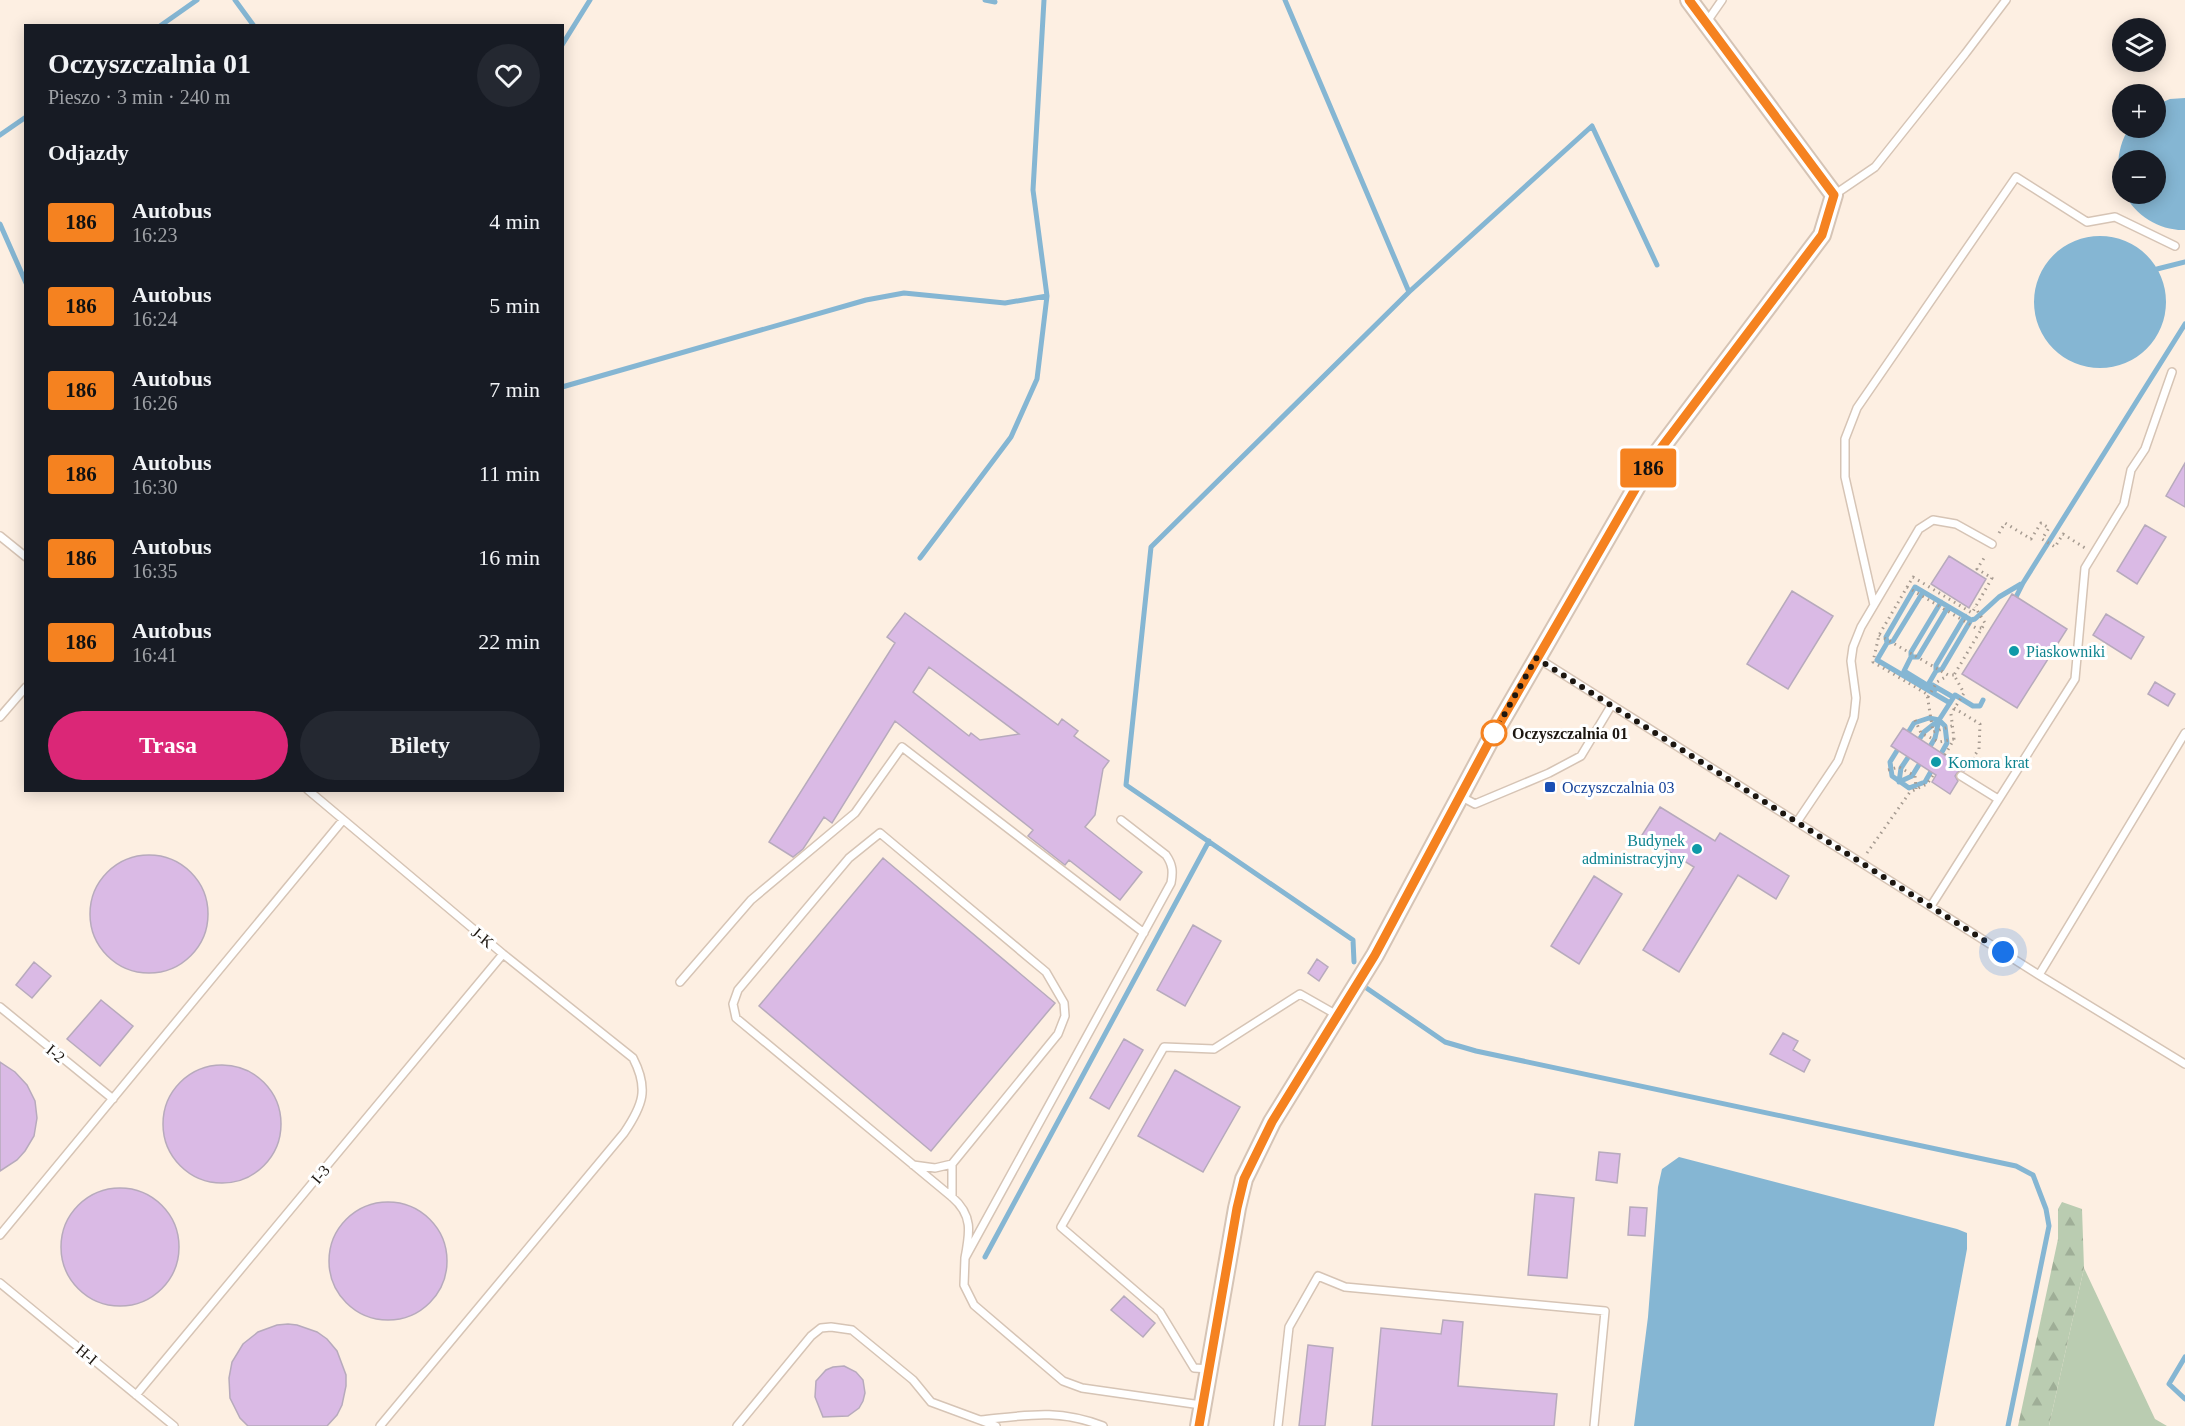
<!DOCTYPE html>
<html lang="pl">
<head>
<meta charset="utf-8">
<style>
	body { margin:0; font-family:"Times New Roman",serif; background:#242831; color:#f1f3f6; height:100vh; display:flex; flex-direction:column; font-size:22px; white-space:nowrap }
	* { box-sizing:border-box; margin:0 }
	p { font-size:20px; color:#9ea1a6 }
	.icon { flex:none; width:33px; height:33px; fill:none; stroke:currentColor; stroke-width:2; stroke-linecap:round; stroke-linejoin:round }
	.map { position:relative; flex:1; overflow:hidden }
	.panel { position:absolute; left:24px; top:24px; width:540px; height:768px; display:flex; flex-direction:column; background:#171b24; border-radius:0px; box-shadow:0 3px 15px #0003 }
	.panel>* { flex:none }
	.badge { padding:0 12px; border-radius:4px; font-size:21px; line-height:39px }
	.fabs { position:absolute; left:2112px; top:18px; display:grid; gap:12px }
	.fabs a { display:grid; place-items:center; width:54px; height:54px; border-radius:50%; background:#171b24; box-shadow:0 3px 15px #0003; font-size:30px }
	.you { position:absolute; width:30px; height:30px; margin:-15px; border:4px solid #fff; border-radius:50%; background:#1a73e8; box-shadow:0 0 0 9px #1a73e833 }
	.map>.badge { position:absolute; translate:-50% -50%; box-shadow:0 0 0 3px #fff }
	h2 { padding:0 24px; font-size:22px; line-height:54px }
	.round { display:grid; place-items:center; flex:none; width:63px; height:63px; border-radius:32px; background:#242831 }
	.summary { display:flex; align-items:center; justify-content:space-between; height:102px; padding:0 24px }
	h1 { font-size:28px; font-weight:700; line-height:45px }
	.action { display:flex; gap:12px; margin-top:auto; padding:12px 24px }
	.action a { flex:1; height:69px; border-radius:36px; background:#db2777; color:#fff; font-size:24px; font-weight:700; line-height:69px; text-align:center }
	.action a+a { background:#242831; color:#f1f3f6 }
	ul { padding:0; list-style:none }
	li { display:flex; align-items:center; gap:18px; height:84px; padding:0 24px }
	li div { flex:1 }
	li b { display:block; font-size:22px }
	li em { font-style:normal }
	li .badge { min-width:66px; font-weight:700; text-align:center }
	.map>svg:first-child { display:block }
	.green { fill:#baccb1 }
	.forest { fill:url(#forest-firs) }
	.water { fill:#85b6d3 }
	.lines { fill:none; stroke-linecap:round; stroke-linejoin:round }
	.stream { stroke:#85b6d3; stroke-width:5 }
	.building { fill:#dabae5; stroke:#b7aabc; stroke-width:1.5; fill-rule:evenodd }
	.service-casing { stroke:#d6c4b5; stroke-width:10 }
	.tertiary-casing { stroke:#d6c4b5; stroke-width:20 }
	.path { stroke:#a69b91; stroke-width:3; stroke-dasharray:1.5 4.5; stroke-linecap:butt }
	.service { stroke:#fff; stroke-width:7 }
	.tertiary { stroke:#fff; stroke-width:16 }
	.line-casing { stroke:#fff; stroke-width:14 }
	.line { stroke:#f58220; stroke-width:9 }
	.walk { stroke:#1d1711; stroke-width:6; stroke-dasharray:0 10.8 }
	.culture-dot { fill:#0f9aa8; stroke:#fff; stroke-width:2 }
	.stop-dot { fill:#fff; stroke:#f58220; stroke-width:3 }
	.transit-dot { fill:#1a4fb4; stroke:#fff; stroke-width:2 }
	.labels { text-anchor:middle; stroke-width:6; stroke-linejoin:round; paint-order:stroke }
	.culture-label { font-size:16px; fill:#0d838f; stroke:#fff; text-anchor:start }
	.stop-label { font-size:16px; font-weight:bold; fill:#1d1711; stroke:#fff; text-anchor:start }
	.transit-label { font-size:16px; fill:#164399; stroke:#fff; text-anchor:start }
	.street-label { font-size:16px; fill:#1d1711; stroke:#fff }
</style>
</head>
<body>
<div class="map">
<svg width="2185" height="1426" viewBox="0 0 2185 1426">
	<defs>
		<pattern id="forest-firs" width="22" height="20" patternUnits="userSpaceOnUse" patternTransform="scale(1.5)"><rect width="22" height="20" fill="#baccb1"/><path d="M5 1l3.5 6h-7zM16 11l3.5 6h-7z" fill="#9fae97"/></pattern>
	</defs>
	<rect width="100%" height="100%" fill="#fdefe2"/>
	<path class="green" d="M2084,1268L2155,1419L2167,1426H2049Z"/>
	<path class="forest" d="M2062,1202L2082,1209L2084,1268L2049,1426H2018L2058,1239V1209Z"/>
	<path class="water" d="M2185,98V230C2161,231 2135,216 2125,194H2156V160H2122V187C2115,167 2118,146 2129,128H2156V105L2170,99Z
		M2034 302a66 66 0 1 1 132 0a66 66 0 1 1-132 0Z
		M1679,1157L1957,1229L1967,1233V1249L1934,1426H1634L1648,1317L1658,1187L1662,1169Z"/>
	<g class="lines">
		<path class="stream" d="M235,0L254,26
			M985,0L995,2
			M1285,0L1409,292L1151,547L1126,785L1353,940L1354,962
			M160,26L197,0
			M562,45L590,0
			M0,135L26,117
			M0,224L26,283
			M2157,269L2185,262
			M1409,292L1592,126L1657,265
			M562,387L866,300L904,293L1005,303L1047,296
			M920,558L1011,437L1037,379L1047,296L1033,190L1044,0
			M2016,597L2023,583L2185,324
			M1887,643L1893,641L1923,592
			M1911,657H1918L1948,607
			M1936,671L1942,669L1971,620
			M1935,690L1904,671L1911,657V652L1941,602
			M1953,697L1929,683L1936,671V665L1965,616
			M1950,703L1877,660L1887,643L1886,637L1915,587L1971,620L1975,619L1999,597L2021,584
			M1929,718L1939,720L1945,726L1947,743L1925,782L1909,788L1892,776L1890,762L1914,723Z
			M1917,743L1924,732L1939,720
			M1928,750L1935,738L1939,720L1955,695L1973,706H1980L1983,700
			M1899,782L1912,776L1923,758
			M1899,782L1901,768L1911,753
			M1365,987L1445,1042L1476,1051L2016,1166L2033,1175L2046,1209L2049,1226L2008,1426
			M985,1257L1209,841
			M2185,1357L2169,1384L2185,1399"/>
	</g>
	<path class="building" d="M2185,463V507L2166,496Z
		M2145,525L2166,537L2137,584L2117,571Z
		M1949,556L1986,579L1969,608L1931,584Z
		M1792,591L1833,616L1788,689L1747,664Z
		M2012,594L2067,629L2017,708L1962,674Z
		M905,613L1058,725L1062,719L1078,731L1074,736L1109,761L1103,769L1095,815L1085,827L1142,872L1120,900L1069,860L1065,865L1028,836L1033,830L895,721L832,823L824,817L803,849L793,857L769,842L895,643L887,637ZM929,667L1019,734L980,740L971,733L969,736L913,692Z
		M2106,614L2144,637L2131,659L2093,635Z
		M2155,682L2175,694L2168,706L2148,694Z
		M1903,728L1966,769L1964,771L1961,770L1957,773L1955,776L1958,781L1950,794L1932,782L1936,775L1891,746Z
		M1660,807L1715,841L1720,833L1789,876L1776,899L1738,875L1679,972L1643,950L1694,867L1642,835Z
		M90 914a59 59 0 1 1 118 0a59 59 0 1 1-118 0Z
		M883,858L1055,1003L931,1151L759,1006Z
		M1594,876L1622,894L1579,964L1551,946Z
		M1193,925L1221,941L1185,1006L1157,990Z
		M1317,959L1328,967L1319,981L1308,973Z
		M34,962L51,976L32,998L16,985Z
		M101,1000L133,1026L100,1066L67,1039Z
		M1783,1033L1798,1041L1793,1050L1810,1060L1804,1072L1770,1054Z
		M1124,1039L1143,1050L1109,1109L1090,1098Z
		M0,1062L15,1072L27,1085L35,1101L37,1118L34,1136L25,1151L17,1160L0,1171Z
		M163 1124a59 59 0 1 1 118 0a59 59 0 1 1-118 0Z
		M1175,1070L1240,1107L1203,1172L1138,1136Z
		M1599,1152L1620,1154L1617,1183L1596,1180Z
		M61 1247a59 59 0 1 1 118 0a59 59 0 1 1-118 0Z
		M1535,1194L1574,1198L1567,1278L1528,1275Z
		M329 1261a59 59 0 1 1 118 0a59 59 0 1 1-118 0Z
		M1630,1207L1647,1208L1645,1236L1628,1235Z
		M1124,1296L1155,1323L1143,1337L1111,1310Z
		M1443,1320L1463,1322L1458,1386L1557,1394L1554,1426H1372L1381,1328L1441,1334Z
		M288,1324L297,1325L317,1332L327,1339L337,1351L346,1375V1386L342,1405L337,1415L327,1426H248L240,1418L230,1398L229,1378L232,1362L243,1344L258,1332L277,1325Z
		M1308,1345L1333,1348L1325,1426H1299Z
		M844,1366L856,1372L863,1380L865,1393L863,1401L859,1408L848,1416L823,1417L815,1397L816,1381L826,1370L833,1367Z"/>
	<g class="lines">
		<defs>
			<path id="service" d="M1706,23L1722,0
				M1834,195L1875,167L1965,54L2006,0
				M0,536L26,557
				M1874,605L1845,477V439L1857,408L2016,177L2087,222L2115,217L2175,246
				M1539,659L2039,975L2185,1064
				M0,717L26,687
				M1961,776L1998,799
				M308,790L503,954L633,1058C649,1089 643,1105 624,1133L380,1426
				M1460,796L1475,804L1549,773L1581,756L1611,706
				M1121,820L1166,855C1173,865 1173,872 1171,883L965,1258L964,1285L974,1305L1063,1381L1082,1388L1201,1405
				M1797,822L1838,761L1854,717L1856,698L1851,661L1853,647L1861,627L1919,529L1933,520L1956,524L1992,544
				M1931,906L2075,679L2085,568L2124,504L2131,470L2145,449L2172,372
				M2039,975L2185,733
				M680,982L751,900L855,813L902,747L1144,933
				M0,1007L113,1099
				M913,1165L935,1168L952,1164L1058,1034L1065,1016L1064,1003L1046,972L880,833L849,858L738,990L733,1004L736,1018L952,1197C973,1215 970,1232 965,1258
				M952,1197V1164
				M0,1235L343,820
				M0,1283L174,1426
				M1209,1369L1194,1368L1160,1312L1061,1227L1164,1047L1214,1049L1300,994L1337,1015
				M136,1395L503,954
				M981,1420C1029,1415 1057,1409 1103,1426
				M737,1426L811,1336L821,1328L831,1327L852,1330L913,1380L931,1402L996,1426
				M1278,1426L1289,1327L1318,1276L1345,1287L1605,1311L1594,1426"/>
			<path id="tertiary" d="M1199,1426L1237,1208L1244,1179L1272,1122L1375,955L1489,742L1652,460L1822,235L1834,195L1689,0"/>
		</defs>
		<use href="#service" class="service-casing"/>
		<use href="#tertiary" class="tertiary-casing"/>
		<path class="path" d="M1999,533L2005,523L2031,539L2041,523L2049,528L2042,539L2055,547L2063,534L2085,548
			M1907,587L1976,628H1983
			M1879,635L1948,675H1954
			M1928,697L1937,682L1947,676
			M1954,708L1980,724L1979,749L1973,758L1983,764L1977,773
			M1915,720L1921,733L1939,742L1954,739
			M1952,726L1933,732L1927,694L1873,662L1879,635L1913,577L1972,613L1992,578L1977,569L1986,555
			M1945,755L1954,739L1951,714L1964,693L1954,675L1985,623L1975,607
			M1888,770L1899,767L1915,776L1916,789
			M1867,853L1910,792L1927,784L1934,774"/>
		<use href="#service" class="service"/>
		<use href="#tertiary" class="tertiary"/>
	</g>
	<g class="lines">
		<defs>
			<path id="line" d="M1199,1426L1237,1208L1244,1179L1272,1122L1375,955L1489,742L1652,460L1822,235L1834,195L1689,0"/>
		</defs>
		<use href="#line" class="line-casing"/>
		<use href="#line" class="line"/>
		<path class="walk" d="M1494,733L1536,658L2003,952"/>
	</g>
	<g class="culture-dot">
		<circle cx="2014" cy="651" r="6"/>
		<circle cx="1936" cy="762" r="6"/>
		<circle cx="1697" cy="849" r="6"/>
	</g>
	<circle class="stop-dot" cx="1494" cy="733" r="12"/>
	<rect class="transit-dot" x="1544" y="781" width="12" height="12" rx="3"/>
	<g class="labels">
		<g class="culture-label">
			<text x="2026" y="657">Piaskowniki</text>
			<text x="1948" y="768">Komora krat</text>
			<text x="1685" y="846" text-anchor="end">Budynek<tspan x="1685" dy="18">administracyjny</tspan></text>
		</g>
		<g class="stop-label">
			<text x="1512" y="739">Oczyszczalnia 01</text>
		</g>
		<g class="transit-label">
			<text x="1562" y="793">Oczyszczalnia 03</text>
		</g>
		<g class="street-label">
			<text transform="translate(483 937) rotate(40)" y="6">J-K</text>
			<text transform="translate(56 1053) rotate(39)" y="6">I-2</text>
			<text transform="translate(320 1174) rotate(-50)" y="6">I-3</text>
			<text transform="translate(87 1354) rotate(40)" y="6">H-I</text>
		</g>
	</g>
</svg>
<div class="fabs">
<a><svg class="icon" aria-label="layers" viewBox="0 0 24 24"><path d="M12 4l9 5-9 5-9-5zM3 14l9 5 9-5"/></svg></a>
<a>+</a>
<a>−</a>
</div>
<div class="you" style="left:2003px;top:952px"></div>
<b class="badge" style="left:1648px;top:468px;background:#f58220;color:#111">186</b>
<section class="panel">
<div class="summary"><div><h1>Oczyszczalnia 01</h1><p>Pieszo · 3 min · 240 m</p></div><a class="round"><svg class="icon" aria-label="heart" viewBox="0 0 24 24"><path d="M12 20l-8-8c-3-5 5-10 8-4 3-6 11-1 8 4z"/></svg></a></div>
<h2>Odjazdy</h2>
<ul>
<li><span class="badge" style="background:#f58220;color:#111">186</span><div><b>Autobus</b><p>16:23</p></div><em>4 min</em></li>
<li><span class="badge" style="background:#f58220;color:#111">186</span><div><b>Autobus</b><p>16:24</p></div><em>5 min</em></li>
<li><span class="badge" style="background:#f58220;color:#111">186</span><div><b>Autobus</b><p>16:26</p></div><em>7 min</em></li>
<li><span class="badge" style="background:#f58220;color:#111">186</span><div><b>Autobus</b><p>16:30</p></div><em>11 min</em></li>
<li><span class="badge" style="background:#f58220;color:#111">186</span><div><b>Autobus</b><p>16:35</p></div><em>16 min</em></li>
<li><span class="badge" style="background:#f58220;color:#111">186</span><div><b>Autobus</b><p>16:41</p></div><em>22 min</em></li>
</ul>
<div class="action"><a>Trasa</a><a>Bilety</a></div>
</section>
</div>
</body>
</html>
